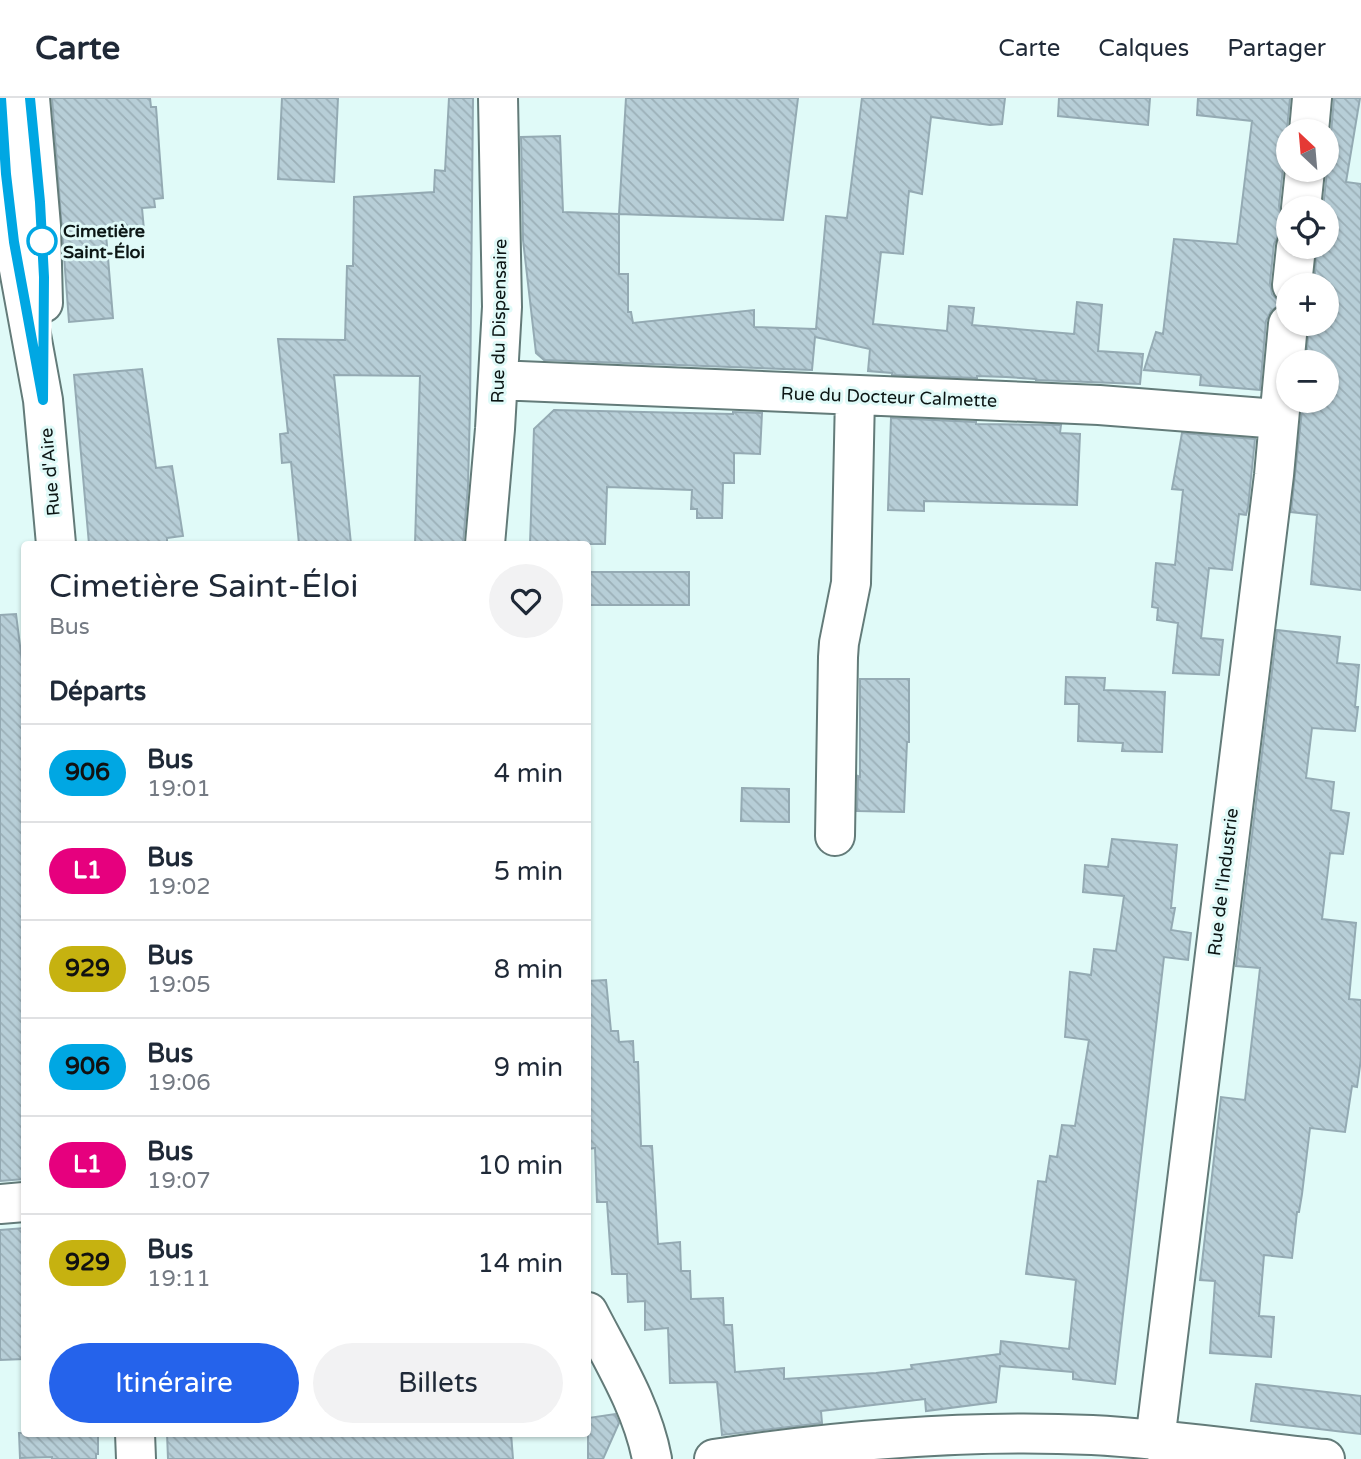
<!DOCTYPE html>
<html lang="fr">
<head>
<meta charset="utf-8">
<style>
	body { margin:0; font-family:"Varela Round",sans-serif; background:#f2f2f3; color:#1f2937; height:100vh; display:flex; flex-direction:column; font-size:26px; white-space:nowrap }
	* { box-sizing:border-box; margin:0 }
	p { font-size:23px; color:#747a83 }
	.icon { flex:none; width:38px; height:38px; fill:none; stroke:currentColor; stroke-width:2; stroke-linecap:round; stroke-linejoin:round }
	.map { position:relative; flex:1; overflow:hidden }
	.panel { position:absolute; left:21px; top:443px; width:570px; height:896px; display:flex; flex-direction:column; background:#fff; border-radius:7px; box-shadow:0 2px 5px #0004 }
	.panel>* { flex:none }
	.badge { padding:0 14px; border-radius:23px; font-size:24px; line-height:46px }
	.needle { width:46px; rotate:334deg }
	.fabs { position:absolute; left:1276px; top:21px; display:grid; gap:14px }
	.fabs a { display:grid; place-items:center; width:63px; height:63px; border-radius:50%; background:#fff; box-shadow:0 2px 5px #0004; font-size:35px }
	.map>.badge { position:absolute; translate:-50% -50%; box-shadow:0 0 0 4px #fff }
	h2 { padding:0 28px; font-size:26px; line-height:63px }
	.round { display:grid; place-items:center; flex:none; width:74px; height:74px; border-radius:37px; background:#f2f2f3 }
	.summary { display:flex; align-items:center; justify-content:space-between; height:119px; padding:0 28px }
	h1 { font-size:33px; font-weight:600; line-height:52px }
	.primary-button { display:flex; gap:14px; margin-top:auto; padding:14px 28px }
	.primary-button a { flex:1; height:80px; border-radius:42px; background:#2563eb; color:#fff; font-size:28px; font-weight:600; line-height:80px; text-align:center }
	.primary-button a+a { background:#f2f2f3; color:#1f2937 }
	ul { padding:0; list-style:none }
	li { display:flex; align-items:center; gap:21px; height:98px; padding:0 28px; border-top:2px solid #e0e1e3 }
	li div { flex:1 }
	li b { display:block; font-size:26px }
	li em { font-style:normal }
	li .badge { min-width:77px; font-weight:700; text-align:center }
	header { display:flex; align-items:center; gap:42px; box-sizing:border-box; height:98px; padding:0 35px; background:#fff; border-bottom:2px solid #e0e1e3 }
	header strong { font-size:33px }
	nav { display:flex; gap:38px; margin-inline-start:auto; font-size:24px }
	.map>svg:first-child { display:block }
	.building { fill:url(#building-back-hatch); stroke:#94aab3; stroke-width:2 }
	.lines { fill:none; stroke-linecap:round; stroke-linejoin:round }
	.minor-casing { stroke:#637b79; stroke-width:42 }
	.major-casing { stroke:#637b79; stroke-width:42 }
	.minor { stroke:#fff; stroke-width:38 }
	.major { stroke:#fff; stroke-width:38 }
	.line-casing { stroke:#fff; stroke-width:16 }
	.line { stroke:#00a7e3; stroke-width:10 }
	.stop-dot { fill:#fff; stroke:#00a7e3; stroke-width:3.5 }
	.labels { text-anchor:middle; stroke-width:6; stroke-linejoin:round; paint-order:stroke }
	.stop-label { font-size:18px; font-weight:bold; fill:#0c1615; stroke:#e0faf8; text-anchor:start }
	.street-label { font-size:18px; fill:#0c1615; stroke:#e0faf8 }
</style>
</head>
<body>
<header>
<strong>Carte</strong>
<nav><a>Carte</a><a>Calques</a><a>Partager</a></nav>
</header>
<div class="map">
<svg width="1361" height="1361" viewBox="0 0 1361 1361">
	<defs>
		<pattern id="building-back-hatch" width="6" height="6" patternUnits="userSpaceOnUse" patternTransform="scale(1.75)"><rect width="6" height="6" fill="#b7ced7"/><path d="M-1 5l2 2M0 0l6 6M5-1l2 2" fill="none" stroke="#9cb0b8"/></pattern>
	</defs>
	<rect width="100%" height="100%" fill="#e0faf8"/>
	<path class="building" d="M52,0H150L151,9H156L163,100L154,101L155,109L142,110L144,132L106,136L113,220L69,224Z
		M282,0H338L334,84L278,81Z
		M449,0H473L470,311L468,388L463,446H415L420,278L334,277L351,446H299L291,364L282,365L280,336L288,335L278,241L345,242L347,168H353L354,99L434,94L435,72L445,73Z
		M626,0H798L783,122L619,116V176H628V214H631L633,225L754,212V229L816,231L826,118L847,120L862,0H1005L1002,26L990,27L931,19L922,96L909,93L903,156L881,154L873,226L947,233L949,208L974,210L972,227L1074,236L1077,204L1102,207L1098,253L1143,256L1140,286L1036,282V281L1006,279L977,278V280L892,277V275L868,273L870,251L815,239L812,272L544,262L536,255L523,142L521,39L560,38L563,114L619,116Z
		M1059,0H1150L1148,27L1058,18Z
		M1198,0H1290L1287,31L1288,58L1283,70L1279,108L1281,118L1288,129L1279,136L1274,146L1270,185L1272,196L1281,206L1271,213L1266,223L1260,292L1200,287L1201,277L1144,272L1156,234L1163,236L1174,141L1237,146L1252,23L1197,17Z
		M1334,0H1360L1346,84L1361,86V492L1311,486L1317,417L1291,414L1303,303H1326V264H1306L1309,226H1326V187H1314L1317,149H1326V110H1323L1327,74L1326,46L1331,35Z
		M142,271L156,370L172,368L183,438L167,440V446H89L74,277Z
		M554,312L733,316V314L762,315L760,356L734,355V385H723L722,420H697V411H691L692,392L607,389L605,446H530L534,331Z
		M891,320L976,324V326L1061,327L1060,335L1080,336L1077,407L924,403V413L888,412Z
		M1182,335L1255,341L1248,409L1246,417L1239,416L1232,472L1209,470L1201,540L1223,542L1219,577L1173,575L1178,525L1157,522L1158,510L1152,509L1156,465L1175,467L1183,392L1172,391Z
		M588,474H689V507H588Z
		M16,516L24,579V1081L0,1083V517Z
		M1277,532L1340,539L1337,565L1359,567L1355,609H1358L1355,633L1312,630L1306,680L1334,684L1331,712L1349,715L1343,756L1330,755L1322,821L1356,825L1349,901L1361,902V961L1357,989L1352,988L1345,1034L1310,1030L1302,1096L1299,1114H1297L1292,1160L1264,1157L1259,1218L1274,1219L1271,1259L1210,1255L1215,1183L1200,1182L1221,999L1245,1002L1257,897L1260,870L1236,868Z
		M1066,579L1105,580L1104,592L1165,594L1162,654L1122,653L1123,645L1078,643L1079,606H1065Z
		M860,581H909V644H907L904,714L857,713L858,678L860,679Z
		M742,690L789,691V724L741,723Z
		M1112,741L1177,747L1171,810H1175L1171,832L1191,835L1188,862L1164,859L1115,1286L1073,1281V1274L1000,1268L996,1304L926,1313L925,1301L821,1313L822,1325L722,1337L717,1284L670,1285L668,1230L645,1232V1203L628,1204L627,1176H612L607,1104H597L595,1050L588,1051V883L606,882L611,933H618L619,944L633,943L634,964H638L641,1048H652L658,1146L680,1144L681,1173H690L691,1201L723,1200L724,1227H732L735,1274L784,1270V1281L876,1275L912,1271L911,1267L1000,1256L1001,1243L1069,1251L1076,1182L1026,1176L1038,1083L1046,1084L1050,1058L1057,1059L1062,1027L1075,1028L1089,942L1065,939L1070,874L1091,877L1094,851L1116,853L1124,798L1083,794L1085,767L1108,769Z
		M24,1130V1261L0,1262V1132Z
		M1256,1286L1361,1298V1336L1251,1323Z
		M615,1316L619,1325L603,1361H588V1320Z
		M19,1335H98V1356H96V1361H52V1359L20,1360Z
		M167,1335H511L513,1361H168Z"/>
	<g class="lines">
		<defs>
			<path id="minor" d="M1309,33L1312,0
				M1301,110L1305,72
				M1292,187L1296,149
				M498,282L1099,307L1279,321
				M485,446L495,331L502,209L498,0
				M835,738L838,559L839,545L851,485L855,298
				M0,1106L24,1104
				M588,1214C612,1261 642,1308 652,1361
				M1155,1343L1274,377L1288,226
				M714,1361C839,1342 965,1331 1092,1337C1170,1341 1248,1353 1325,1361"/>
			<path id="major" d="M1,0L7,76L14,144L43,302L56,446
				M30,0L41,128L43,205
				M135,1335L136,1361"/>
		</defs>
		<use href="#minor" class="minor-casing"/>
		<use href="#major" class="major-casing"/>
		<use href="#minor" class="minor"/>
		<use href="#major" class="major"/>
	</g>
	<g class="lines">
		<defs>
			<path id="line" d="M1,0L6,76L14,144L43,302L44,179L40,104L30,0"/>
		</defs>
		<use href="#line" class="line-casing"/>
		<use href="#line" class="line"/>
	</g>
	<circle class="stop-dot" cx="42" cy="143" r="14"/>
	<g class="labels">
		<g class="stop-label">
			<text x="63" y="139">Cimetière<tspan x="63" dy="21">Saint-Éloi</tspan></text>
		</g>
		<g class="street-label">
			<text transform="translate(499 223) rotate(-89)" y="6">Rue du Dispensaire</text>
			<text transform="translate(889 299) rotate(2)" y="6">Rue du Docteur Calmette</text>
			<text transform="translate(50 374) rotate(-95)" y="6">Rue d'Aire</text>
			<text transform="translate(1223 784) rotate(-83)" y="6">Rue de l'Industrie</text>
		</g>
	</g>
</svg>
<div class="fabs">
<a><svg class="needle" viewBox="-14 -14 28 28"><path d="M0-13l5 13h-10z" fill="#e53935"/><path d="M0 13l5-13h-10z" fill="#747a83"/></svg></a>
<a><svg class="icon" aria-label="locate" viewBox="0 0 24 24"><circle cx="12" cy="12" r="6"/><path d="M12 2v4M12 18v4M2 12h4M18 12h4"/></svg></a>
<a>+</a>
<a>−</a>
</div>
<section class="panel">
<div class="summary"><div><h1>Cimetière Saint-Éloi</h1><p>Bus</p></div><a class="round"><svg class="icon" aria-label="heart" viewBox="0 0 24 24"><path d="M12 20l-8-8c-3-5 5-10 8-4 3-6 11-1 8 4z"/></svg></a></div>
<h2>Départs</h2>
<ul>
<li><span class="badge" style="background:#00a7e3;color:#111">906</span><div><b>Bus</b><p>19:01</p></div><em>4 min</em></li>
<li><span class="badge" style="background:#e6007e;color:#fff">L1</span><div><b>Bus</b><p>19:02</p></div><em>5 min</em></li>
<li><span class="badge" style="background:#c6b210;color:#111">929</span><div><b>Bus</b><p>19:05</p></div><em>8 min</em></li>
<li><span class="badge" style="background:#00a7e3;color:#111">906</span><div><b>Bus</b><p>19:06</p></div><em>9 min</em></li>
<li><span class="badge" style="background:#e6007e;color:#fff">L1</span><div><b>Bus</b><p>19:07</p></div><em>10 min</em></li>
<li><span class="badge" style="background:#c6b210;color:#111">929</span><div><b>Bus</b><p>19:11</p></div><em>14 min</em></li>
</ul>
<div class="primary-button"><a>Itinéraire</a><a>Billets</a></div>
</section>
</div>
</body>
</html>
